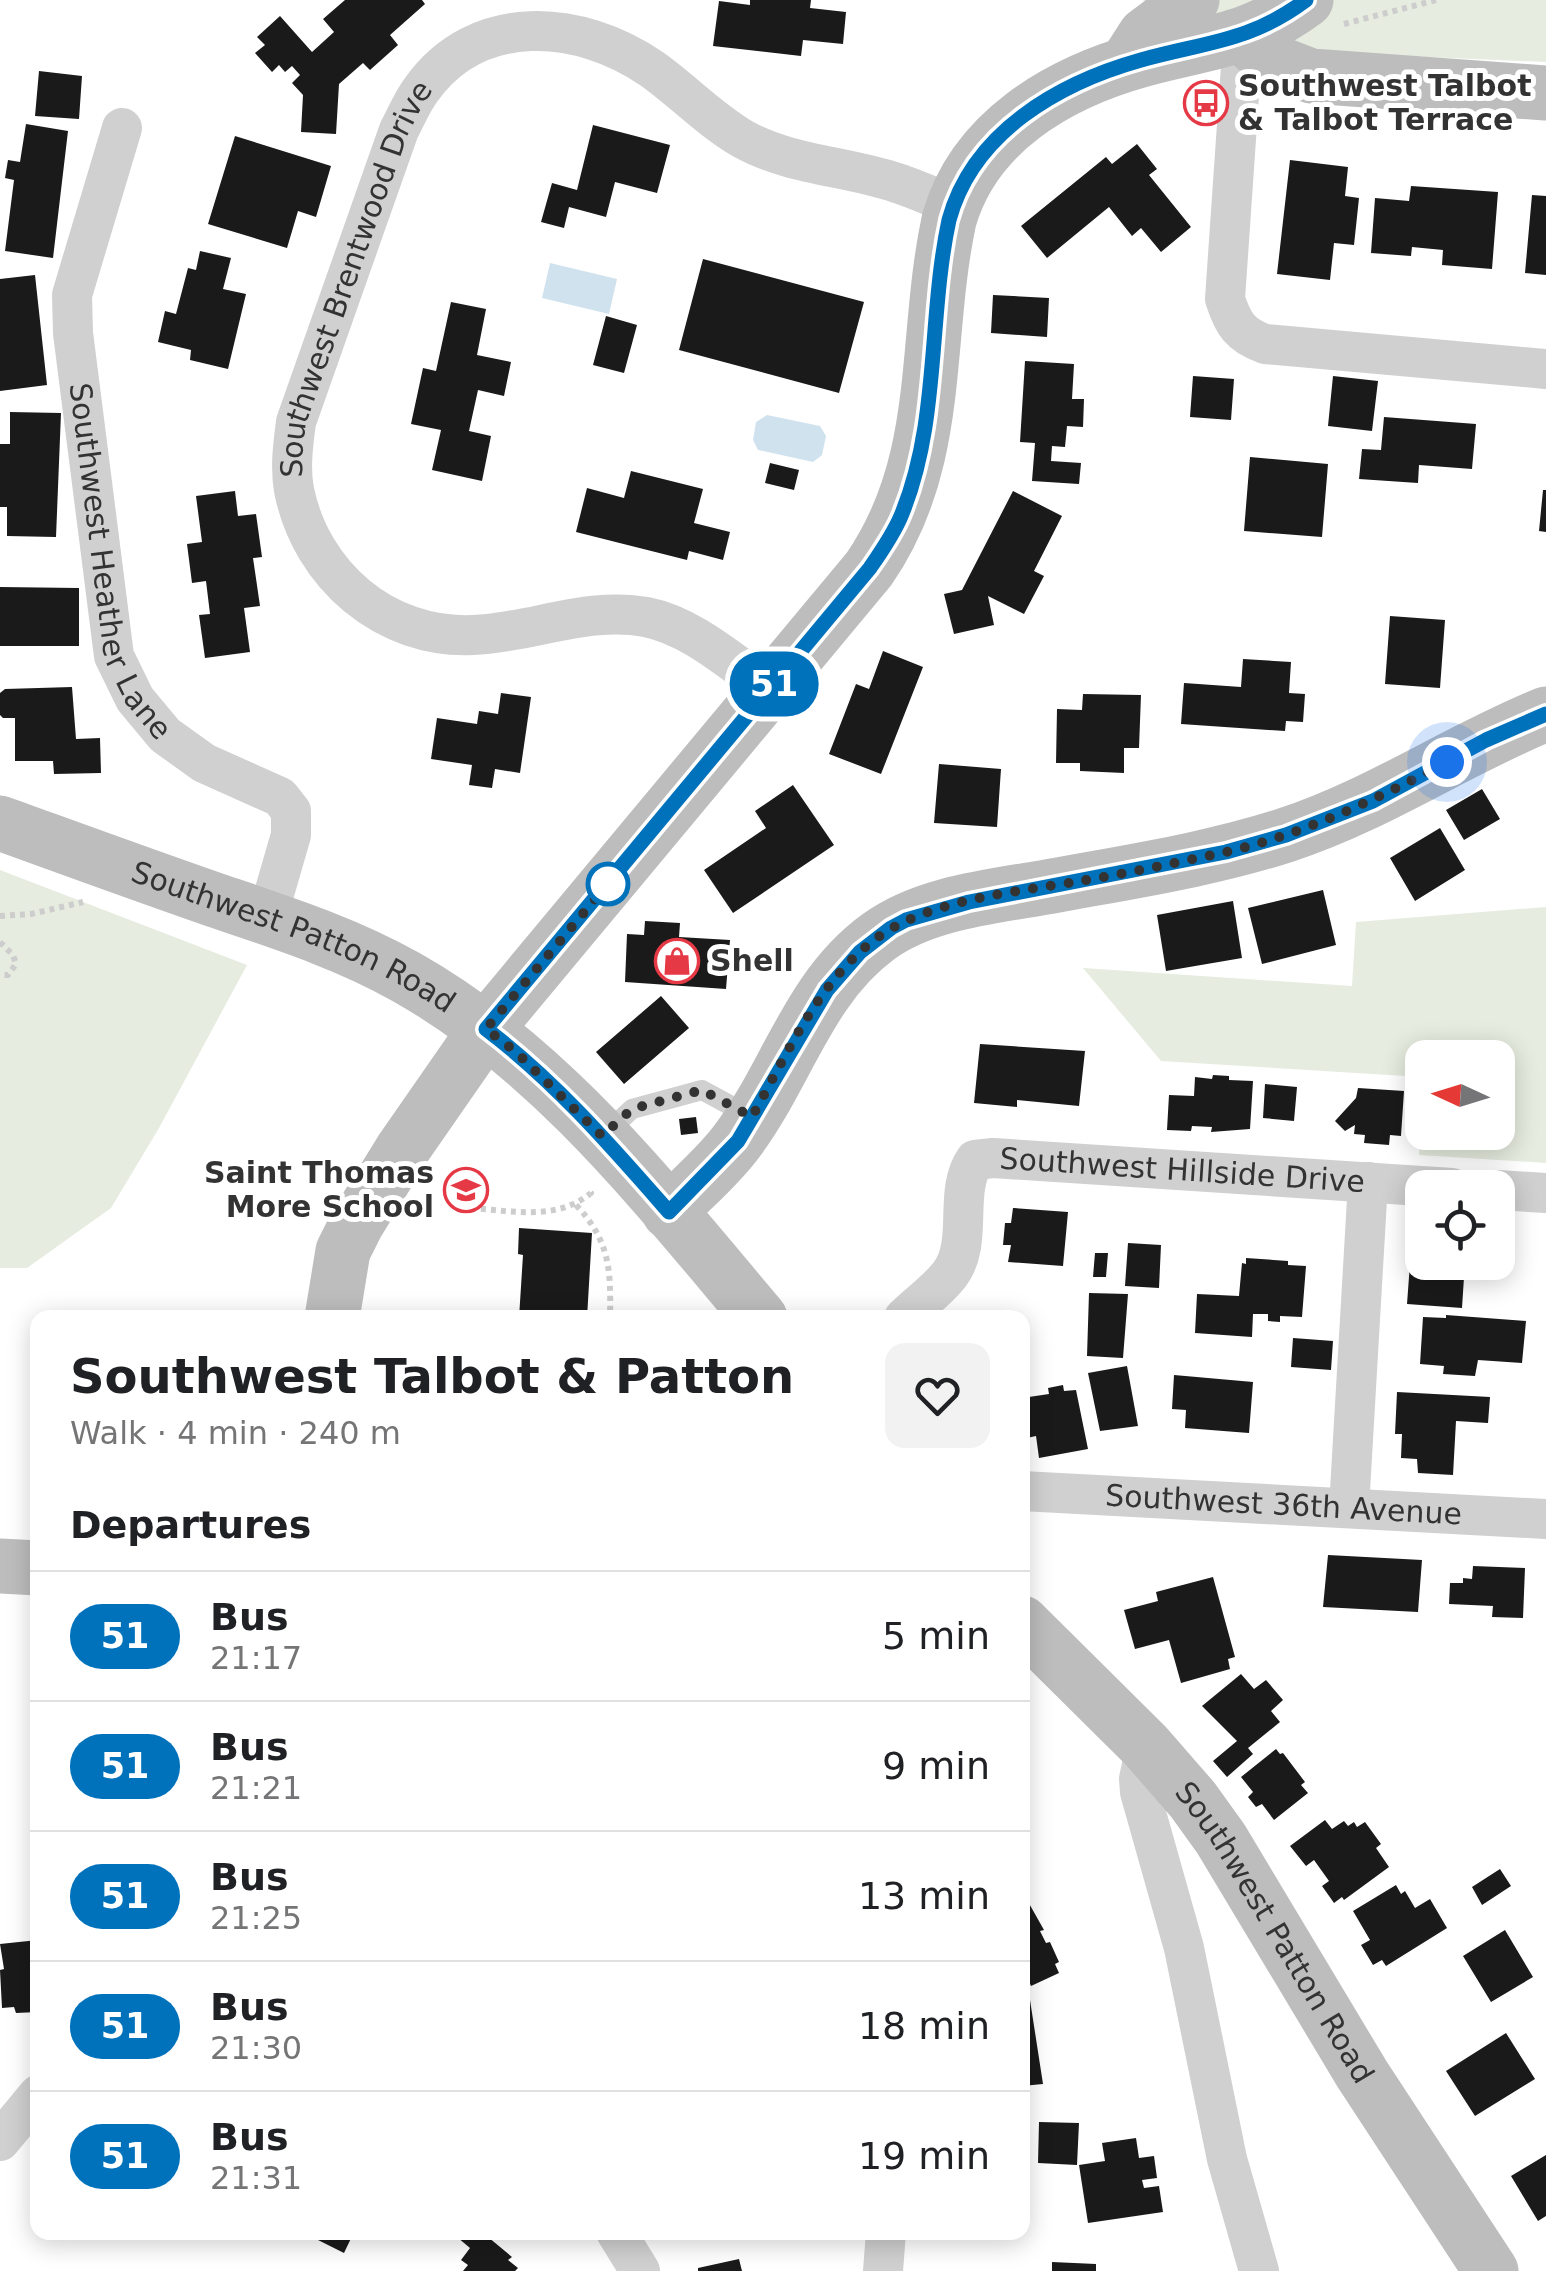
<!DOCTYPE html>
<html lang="en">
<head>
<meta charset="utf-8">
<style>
	body { margin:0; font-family:"DejaVu Sans",sans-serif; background:#f2f2f2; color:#202124; height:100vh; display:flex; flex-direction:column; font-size:38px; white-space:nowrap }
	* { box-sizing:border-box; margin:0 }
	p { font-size:32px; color:#757577 }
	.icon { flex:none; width:55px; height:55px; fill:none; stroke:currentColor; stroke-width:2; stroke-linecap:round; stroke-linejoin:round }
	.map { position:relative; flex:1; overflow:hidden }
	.details { position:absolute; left:30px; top:1310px; width:1000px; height:930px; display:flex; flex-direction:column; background:#fff; border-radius:20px; box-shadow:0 5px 25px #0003 }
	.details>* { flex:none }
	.badge { padding:0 20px; border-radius:32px; font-size:35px; line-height:65px }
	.needle { width:65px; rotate:274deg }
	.buttons { position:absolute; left:1405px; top:1040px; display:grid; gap:20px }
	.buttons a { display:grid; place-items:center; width:110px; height:110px; border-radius:20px; background:#fff; box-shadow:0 5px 25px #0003; font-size:50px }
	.you { position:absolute; width:50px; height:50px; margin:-25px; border:8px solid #fff; border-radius:50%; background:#1a73e8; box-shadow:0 0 0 15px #1a73e833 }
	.map>.badge { position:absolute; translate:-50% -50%; box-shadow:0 0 0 5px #fff }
	h2 { padding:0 40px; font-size:38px; line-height:90px }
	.round { display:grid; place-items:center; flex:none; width:105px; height:105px; border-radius:20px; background:#f2f2f2 }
	.headline { display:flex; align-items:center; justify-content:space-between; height:170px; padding:0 40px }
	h1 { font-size:48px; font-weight:700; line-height:75px }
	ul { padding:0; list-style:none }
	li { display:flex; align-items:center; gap:30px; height:130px; padding:0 40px; border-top:2px solid #e0e0e0 }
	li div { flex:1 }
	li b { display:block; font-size:38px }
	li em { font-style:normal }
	li .badge { min-width:110px; font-weight:700; text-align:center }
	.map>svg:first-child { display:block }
	.green { fill:#e6ecdf }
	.water { fill:#cfe2ee }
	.building { fill:#1a1a1a }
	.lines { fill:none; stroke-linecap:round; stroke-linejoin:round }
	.path { stroke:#cdcdcd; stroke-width:6; stroke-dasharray:5 5; stroke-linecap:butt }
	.lane { stroke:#d0d0d0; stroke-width:20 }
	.street { stroke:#d0d0d0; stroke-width:40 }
	.secondary { stroke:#bdbdbd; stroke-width:55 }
	.line-casing { stroke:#fff; stroke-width:22 }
	.line { stroke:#0072bc; stroke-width:15 }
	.walk { stroke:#333; stroke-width:10; stroke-dasharray:0 18 }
	.stop-dot { fill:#fff; stroke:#0072bc; stroke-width:5 }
	.labels { text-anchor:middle; stroke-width:10; stroke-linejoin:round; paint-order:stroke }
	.poi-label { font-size:30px; font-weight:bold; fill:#333; stroke:#fff; text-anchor:start }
	.street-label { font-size:30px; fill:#333; stroke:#fff }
</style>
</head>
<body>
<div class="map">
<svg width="1546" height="2271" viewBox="0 0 1546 2271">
	<rect width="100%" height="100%" fill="#fff"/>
	<path class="green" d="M1142,0H1546V62L1309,52Z
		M0,870L247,965L159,1128L111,1208L27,1268H0Z
		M1546,907V1163L1419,1155L1422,1098V1132H1498V1058H1422V1077L1161,1061L1083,968L1352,986L1356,922Z"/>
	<path class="water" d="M550,263L617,279L609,314L542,298Z
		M767,415L820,426L826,436L822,455L813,462L758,450L753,440L756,422Z"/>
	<path class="building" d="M345,0H422L425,4L390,35L398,45L370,70L363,63L339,84L336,134L301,132L303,95L292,83L300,75L292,66L285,72L279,65L272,72L255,53L265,45L257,37L280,16L312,52L334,32L323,19Z
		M750,0H811L810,8L846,12L843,44L803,40L801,56L713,46L719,1L750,5Z
		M39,71L82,76L79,119L35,116Z
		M26,124L68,131L53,258L5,251L14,180L5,178L8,160L20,162Z
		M593,125L670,145L657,193L615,182L606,217L569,207L564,228L541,222L552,183L577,190Z
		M235,136L331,166L316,217L298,211L287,248L208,224Z
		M1137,144L1157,169L1149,175L1191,227L1161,252L1141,228L1132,236L1109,207L1047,258L1021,226L1106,157L1112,164Z
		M1290,160L1348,167L1345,196L1359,198L1354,245L1334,243L1330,280L1277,274Z
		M1411,186L1498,192L1492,269L1442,265L1443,250L1412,247L1411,256L1371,253L1375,198L1409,201Z
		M1532,195L1546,196V275L1525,273Z
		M200,251L231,258L223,289L246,294L228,369L190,360L191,350L158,342L165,311L176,314L188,268L196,270Z
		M703,259L864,302L839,393L679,350Z
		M35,275L47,385L0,391V279Z
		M993,295L1049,298L1047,337L991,333Z
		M451,302L486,309L477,355L511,362L504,396L478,390L469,431L491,436L482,481L432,470L441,430L411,424L423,368L436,371Z
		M606,316L637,325L624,373L593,365Z
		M1025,361L1074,364L1072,399H1084L1083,427L1067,426L1065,447L1052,446L1051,461L1081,463L1079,484L1032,481L1035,443L1020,442Z
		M1193,376L1234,379L1231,420L1190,417Z
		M1333,376L1378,381L1372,431L1328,426Z
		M10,412L61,413L56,537L7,536V507H0V444H10Z
		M1384,417L1476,424L1472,469L1419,465L1418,483L1359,479L1362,449L1381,450Z
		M1250,457L1328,464L1322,537L1244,531Z
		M770,463L799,470L794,490L765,483Z
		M631,471L703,489L694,523L730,532L723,560L689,551L687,560L576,532L587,488L624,498Z
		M1543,490H1546V532L1539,531Z
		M235,491L238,516L256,514L262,557L253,558L260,606L244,608L250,652L205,658L199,615L210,614L206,581L192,583L187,544L202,542L196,496Z
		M1013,491L1062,516L1034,571L1044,576L1024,614L988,596L994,625L954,634L944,594L962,590Z
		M0,587L79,588V646H0Z
		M1390,616L1445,620L1440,688L1385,684Z
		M883,651L923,667L881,774L829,754L856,684L869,689Z
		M1243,659L1291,662L1289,693L1305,694L1303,722L1286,721L1285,731L1181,724L1184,683L1241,687Z
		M72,687L76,739L100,738L101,773L54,774L53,761H15V718H3L0,715V693L5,689Z
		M501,693L531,697L520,773L495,769L492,788L469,785L472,765L431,759L437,718L477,724L479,711L498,714Z
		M1083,694L1141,695L1139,748H1124V773L1080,771V763H1056L1057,709L1082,710Z
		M939,764L1001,769L997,827L934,823Z
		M793,785L834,845L733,913L704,870L766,828L755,811Z
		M1482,789L1500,819L1464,840L1446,810Z
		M1440,828L1465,870L1415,901L1390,858Z
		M1323,890L1336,945L1262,964L1248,908Z
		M1233,901L1242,958L1166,971L1157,915Z
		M645,921L680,923L679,937L730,940L726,989L625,982L627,934L644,935Z
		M661,996L689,1028L624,1084L596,1052Z
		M980,1044L1085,1051L1079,1106L1017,1100V1107L974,1103Z
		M1213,1075L1229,1076V1080L1253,1081L1250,1129L1211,1132L1212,1127L1192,1126L1191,1131L1167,1130L1169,1095L1194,1096L1195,1077L1212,1079Z
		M1265,1084L1297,1087L1294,1121L1263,1118Z
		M1358,1088L1404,1091L1401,1136L1390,1135L1389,1145L1364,1143L1365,1135L1354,1134L1355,1125L1345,1131L1335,1121L1356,1098Z
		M696,1117L698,1133L681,1135L679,1119Z
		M1013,1208L1068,1212L1063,1266L1008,1262L1011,1245H1003L1005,1223H1011Z
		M1413,1223L1422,1224V1262H1465L1462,1308L1407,1304Z
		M519,1228L592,1233L587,1318H519L523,1255L518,1254Z
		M1128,1243L1161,1245L1159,1288L1125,1286Z
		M1095,1253H1108L1106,1277H1093Z
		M1246,1258L1288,1261V1265L1306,1266L1302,1317L1280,1316V1322L1268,1321V1314H1253L1252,1337L1195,1333L1197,1294L1239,1296L1242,1263L1246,1264Z
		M1089,1293L1128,1294L1123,1358L1087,1356Z
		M1446,1315L1526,1321L1522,1363L1478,1360L1475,1376L1443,1374L1444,1366L1420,1364L1423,1317L1446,1318Z
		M1293,1338L1333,1341L1331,1370L1291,1367Z
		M1127,1366L1138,1426L1100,1431L1088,1373Z
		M1174,1375L1253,1382L1249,1433L1185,1428L1186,1410L1172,1409Z
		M1063,1385L1064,1391L1076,1390L1088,1449L1039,1458L1036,1436L1022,1439V1398L1049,1394L1048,1388Z
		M1397,1392L1490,1397L1488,1423L1456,1421L1453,1475L1418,1473L1417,1459L1401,1458L1402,1434H1395Z
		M1328,1555L1422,1560L1418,1612L1323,1607Z
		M1473,1566L1525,1568L1523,1618L1492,1617L1493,1606L1449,1604L1450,1583H1463V1578L1472,1579Z
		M1213,1577L1235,1657L1228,1659L1230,1669L1181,1683L1169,1640L1135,1649L1124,1610L1158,1601L1156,1592Z
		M1241,1674L1254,1689L1266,1680L1283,1700L1271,1711L1280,1722L1248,1748L1253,1754L1227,1777L1213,1761L1237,1741L1202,1706Z
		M1276,1749L1280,1754L1283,1753L1305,1782L1301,1785L1308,1793L1274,1820L1262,1804L1256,1807L1248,1797L1253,1792L1241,1777Z
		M1325,1820L1332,1829L1344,1821L1348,1826L1354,1822L1357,1827L1365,1822L1381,1844L1376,1848L1389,1867L1344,1900L1342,1897L1334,1903L1322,1886L1329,1881L1314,1860L1306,1866L1290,1846Z
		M1500,1869L1511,1886L1482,1905L1472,1887Z
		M1396,1885L1401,1894L1405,1891L1415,1908L1430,1899L1447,1928L1386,1966L1382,1960L1373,1965L1361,1945L1370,1940L1353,1911Z
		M1022,1891L1044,1930L1040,1931L1046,1943L1050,1942L1059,1962L1055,1964L1059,1973L1031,1986L1027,1977L1022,1979Z
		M1505,1930L1533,1977L1491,2002L1463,1956Z
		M38,1940V2012L16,2013L14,2007L2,2008L0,1970L4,1969L0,1944Z
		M1030,2000L1043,2084L1022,2086V2001Z
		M1506,2033L1535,2079L1475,2116L1446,2071Z
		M1039,2122L1079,2123L1077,2165L1038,2163Z
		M1136,2138L1139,2158L1154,2156L1157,2178L1142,2180L1144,2188L1159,2186L1163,2212L1088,2223L1079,2165L1105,2161L1102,2143Z
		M1546,2155V2216L1538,2221L1511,2176Z
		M302,2232H354L344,2253Z
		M451,2232H492L488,2237L512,2257L508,2260L518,2268L515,2271H463L468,2265L461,2260L470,2248Z
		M739,2259L742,2271H698V2268Z
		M1052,2262L1096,2264V2271H1052Z"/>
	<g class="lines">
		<path class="path" d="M1344,24L1436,0
			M0,916L31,914L83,902
			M0,942L13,955L16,964L8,975H0
			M576,1205C610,1241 611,1270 610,1318
			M471,1208C513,1211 557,1221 591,1193L589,1191"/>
		<path class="lane" d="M604,1135L632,1109L702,1090L750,1116"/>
		<g class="street">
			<path d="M1243,37L1225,299C1233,324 1240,335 1265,344L1546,369"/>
			<path id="s1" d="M122,128L72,295L73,333L114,656L135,699L165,735L204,763L280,797L291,811V835L267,918"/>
			<path id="s2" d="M770,689C732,663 692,626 646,617C588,606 531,633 473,635C385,639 311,575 294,490C290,468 293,445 296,422L399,130C406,117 412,102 421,90C477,11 580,19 652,69C683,91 710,120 743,139C789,165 847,166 897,183C916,189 935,198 953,205"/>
			<path d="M1498,1190L1546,1193"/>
			<path id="s3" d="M904,1318C918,1304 938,1290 950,1274C974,1242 953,1192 975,1160L993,1158L1452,1188"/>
			<path id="s4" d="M1022,1491L1546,1519"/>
			<path d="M1349,1508L1368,1182"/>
			<path d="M1146,1746L1139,1779L1140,1792L1184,1948L1227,2159L1259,2271"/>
			<path d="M0,2141L38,2095"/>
			<path d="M616,2232L640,2271"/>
			<path d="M883,2271L886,2232"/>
		</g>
		<g class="secondary">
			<path d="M1243,37L1270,60L1311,76L1546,93"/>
			<path d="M1127,63L1145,35L1192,0"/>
			<path id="s5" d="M0,823C72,849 143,875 215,900C280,922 346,943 406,977C550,1058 654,1193 760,1318"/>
			<path d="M669,1212C691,1189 718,1167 737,1141C787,1075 808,988 878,937C927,901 999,896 1058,885C1134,871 1212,859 1286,835C1378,805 1457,750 1546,714"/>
			<path d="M332,1318L343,1251L357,1223L402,1150L486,1029L869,569C944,460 923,342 949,220C974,132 1058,83 1141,60C1205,42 1250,42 1306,0"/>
			<path d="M0,1566L38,1568"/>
			<path id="s6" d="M1022,1623L1146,1746L1193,1800L1221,1839L1362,2074L1491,2271"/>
		</g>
	</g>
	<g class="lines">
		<defs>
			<path id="line" d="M1306,0C1250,42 1205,42 1141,60C1059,83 973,132 949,220C928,317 940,423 901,516C893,535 881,552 870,568L486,1029C555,1081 612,1147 669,1212L738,1141L827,990L860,952L891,928L906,920L969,902L1226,852L1286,835L1373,801L1486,740L1546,714"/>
		</defs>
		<use href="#line" class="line-casing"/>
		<use href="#line" class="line"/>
		<path class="walk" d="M608,884L613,878L486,1029L516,1052L602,1136L632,1109L702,1090L752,1117C786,1056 819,980 877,938C930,899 1017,892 1081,881C1128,873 1175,863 1222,853C1302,835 1375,800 1447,762"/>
	</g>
	<defs>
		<symbol id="bus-ring" viewBox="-11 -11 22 22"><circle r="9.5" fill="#fff" stroke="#e63946" stroke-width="1.5"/><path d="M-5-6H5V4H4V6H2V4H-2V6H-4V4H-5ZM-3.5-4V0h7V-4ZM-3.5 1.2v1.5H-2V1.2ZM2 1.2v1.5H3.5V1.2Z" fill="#e63946"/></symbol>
		<symbol id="shop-ring" viewBox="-11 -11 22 22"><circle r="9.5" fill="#fff" stroke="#e63946" stroke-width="1.5"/><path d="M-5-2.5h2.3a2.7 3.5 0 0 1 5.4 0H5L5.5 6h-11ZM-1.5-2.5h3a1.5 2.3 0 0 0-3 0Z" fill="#e63946"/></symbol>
		<symbol id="school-ring" viewBox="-11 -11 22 22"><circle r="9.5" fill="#fff" stroke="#e63946" stroke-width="1.5"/><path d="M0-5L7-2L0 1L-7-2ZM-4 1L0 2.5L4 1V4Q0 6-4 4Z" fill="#e63946"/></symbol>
	</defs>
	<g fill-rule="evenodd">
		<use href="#bus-ring" x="1181" y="78" width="50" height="50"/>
		<use href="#shop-ring" x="652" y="936" width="50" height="50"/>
		<use href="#school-ring" x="441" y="1165" width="50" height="50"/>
	</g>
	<circle class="stop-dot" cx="608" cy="884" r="20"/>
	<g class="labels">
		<g class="poi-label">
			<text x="1238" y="96">Southwest Talbot<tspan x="1238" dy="34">&amp; Talbot Terrace</tspan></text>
			<text x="710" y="971">Shell</text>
			<text x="434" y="1183" text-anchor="end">Saint Thomas<tspan x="434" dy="34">More School</tspan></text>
		</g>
		<g class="street-label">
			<text dy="10" stroke="none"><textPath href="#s2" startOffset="792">Southwest Brentwood Drive</textPath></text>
			<text dy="10" stroke="none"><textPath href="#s1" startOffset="448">Southwest Heather Lane</textPath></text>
			<text dy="10" stroke="none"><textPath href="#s5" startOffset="315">Southwest Patton Road</textPath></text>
			<text dy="10" stroke="none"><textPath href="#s3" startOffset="390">Southwest Hillside Drive</textPath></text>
			<text dy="10" stroke="none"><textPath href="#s4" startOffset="262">Southwest 36th Avenue</textPath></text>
			<text dy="10" stroke="none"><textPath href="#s6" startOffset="402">Southwest Patton Road</textPath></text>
		</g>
	</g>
</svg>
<div class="buttons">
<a><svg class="needle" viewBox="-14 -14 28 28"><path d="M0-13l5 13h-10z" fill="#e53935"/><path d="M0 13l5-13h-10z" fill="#757577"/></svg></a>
<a><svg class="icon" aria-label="locate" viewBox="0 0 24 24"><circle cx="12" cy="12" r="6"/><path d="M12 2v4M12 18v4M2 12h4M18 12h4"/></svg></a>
</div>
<div class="you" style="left:1447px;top:762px"></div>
<b class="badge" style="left:774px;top:684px;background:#0072bc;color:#fff">51</b>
<section class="details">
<div class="headline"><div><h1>Southwest Talbot &amp; Patton</h1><p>Walk · 4 min · 240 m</p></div><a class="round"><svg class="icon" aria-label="heart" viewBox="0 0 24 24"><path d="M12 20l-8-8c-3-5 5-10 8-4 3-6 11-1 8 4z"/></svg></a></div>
<h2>Departures</h2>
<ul>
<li><span class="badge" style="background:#0072bc;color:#fff">51</span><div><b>Bus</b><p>21:17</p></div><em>5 min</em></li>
<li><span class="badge" style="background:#0072bc;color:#fff">51</span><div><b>Bus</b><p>21:21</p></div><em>9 min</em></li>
<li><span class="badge" style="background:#0072bc;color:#fff">51</span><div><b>Bus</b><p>21:25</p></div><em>13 min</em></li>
<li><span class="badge" style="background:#0072bc;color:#fff">51</span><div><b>Bus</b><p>21:30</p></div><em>18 min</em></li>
<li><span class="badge" style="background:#0072bc;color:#fff">51</span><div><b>Bus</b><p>21:31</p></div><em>19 min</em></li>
</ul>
</section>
</div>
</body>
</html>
